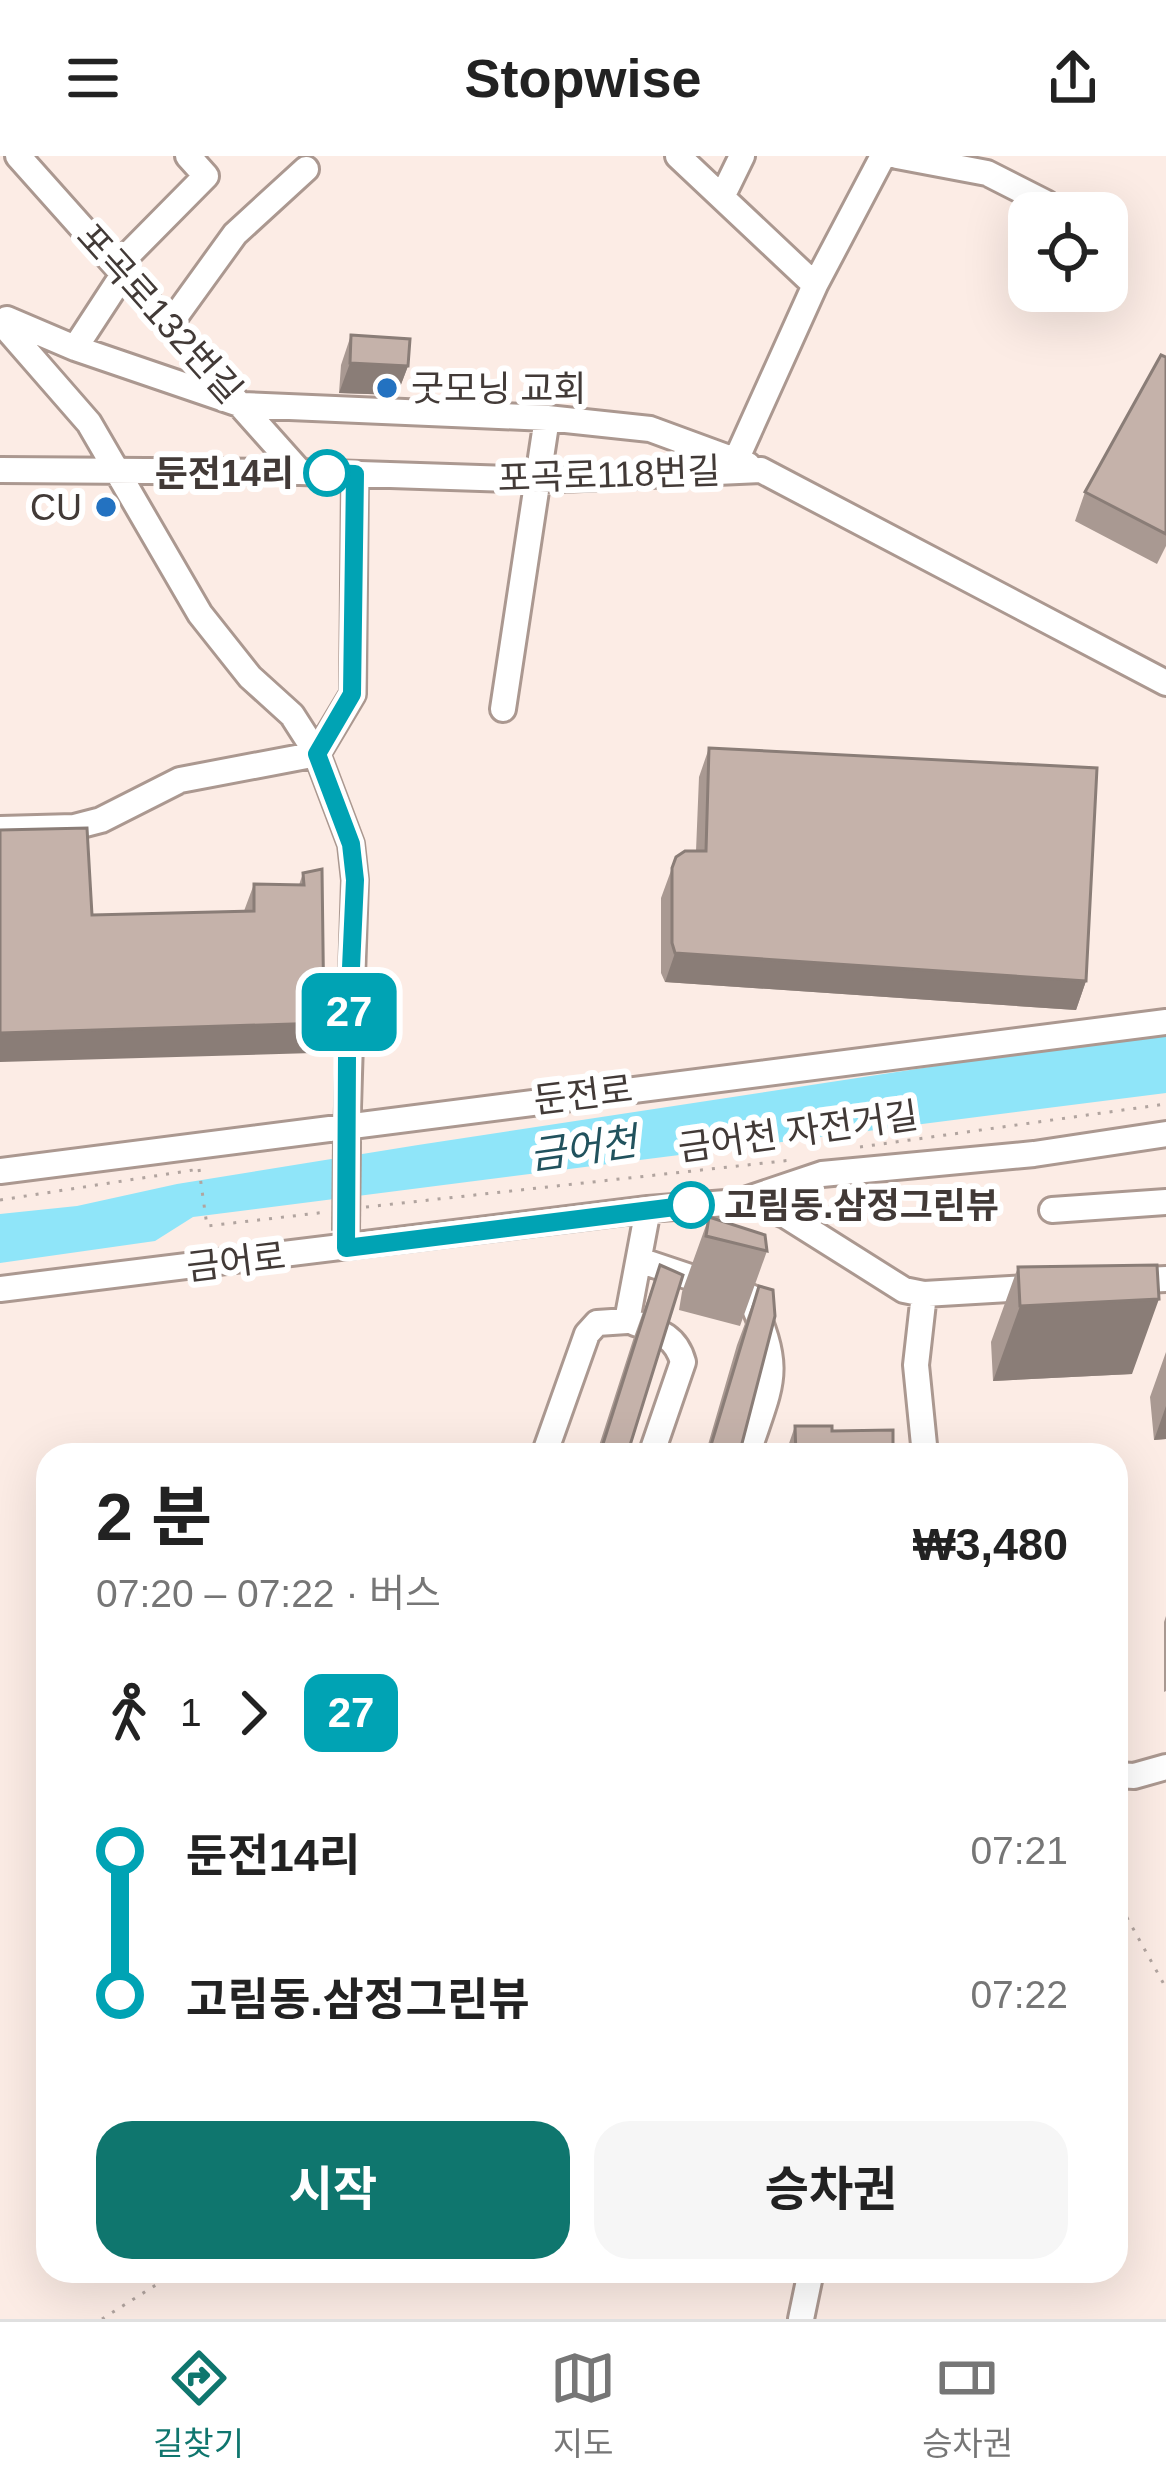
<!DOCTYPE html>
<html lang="ko">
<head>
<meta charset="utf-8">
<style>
	body { margin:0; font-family:Helvetica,"Noto Sans KR",sans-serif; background:#f6f6f6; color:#222; height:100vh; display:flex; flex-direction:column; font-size:45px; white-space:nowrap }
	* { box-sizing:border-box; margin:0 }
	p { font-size:39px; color:#767676 }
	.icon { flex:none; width:66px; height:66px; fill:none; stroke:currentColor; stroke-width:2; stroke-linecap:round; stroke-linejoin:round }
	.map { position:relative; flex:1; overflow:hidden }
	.side { position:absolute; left:36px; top:1287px; width:1092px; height:840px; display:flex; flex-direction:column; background:#fff; border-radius:36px; box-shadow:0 12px 48px #0002 }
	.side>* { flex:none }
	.badge { padding:0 24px; border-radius:18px; font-size:42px; line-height:78px }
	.fabs { position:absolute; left:1008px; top:36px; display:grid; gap:24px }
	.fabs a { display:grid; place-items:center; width:120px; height:120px; border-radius:24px; background:#fff; box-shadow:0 12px 48px #0002; font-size:60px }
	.map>.badge { position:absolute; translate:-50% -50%; box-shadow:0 0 0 6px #fff }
	.legs { display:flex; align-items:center; gap:18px; height:132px; padding:0 60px; font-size:39px }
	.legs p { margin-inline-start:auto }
	.headline { display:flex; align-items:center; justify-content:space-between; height:204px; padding:0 60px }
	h1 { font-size:66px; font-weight:700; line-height:90px }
	.action { display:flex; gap:24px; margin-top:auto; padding:24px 60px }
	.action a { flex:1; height:138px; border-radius:36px; background:#0f766e; color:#fff; font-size:48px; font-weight:700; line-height:138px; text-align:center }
	.action a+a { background:#f6f6f6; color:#222 }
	ul { padding:0 60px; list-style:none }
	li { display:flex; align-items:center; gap:42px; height:144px; font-size:45px }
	li i { display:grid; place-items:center; width:18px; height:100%; margin:0 15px; background:currentColor }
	li i::after { content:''; width:30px; height:30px; margin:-15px; border:9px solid; border-radius:50%; background:#fff }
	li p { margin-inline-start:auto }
	li:first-child i { background:linear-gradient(#0000 50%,currentColor 0) }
	li:last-child i { background:linear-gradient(currentColor 50%,#0000 0) }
	header { display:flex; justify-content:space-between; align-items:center; height:156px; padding:0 60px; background:#fff; font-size:54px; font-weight:700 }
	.menu { display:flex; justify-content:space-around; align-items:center; height:168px; border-top:3px solid #e0e0e0; background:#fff; font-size:33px; color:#767676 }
	.menu a { display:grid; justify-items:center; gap:6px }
	.menu .active { color:#0f766e }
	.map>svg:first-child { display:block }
	.water { fill:#8fe5f9 }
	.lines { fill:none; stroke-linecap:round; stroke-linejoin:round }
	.minor-casing { stroke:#ab9890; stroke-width:30 }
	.path { stroke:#b1a49f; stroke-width:3; stroke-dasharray:3 9; stroke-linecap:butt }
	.minor { stroke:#fff; stroke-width:24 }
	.minor-bridge-casing { stroke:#ab9890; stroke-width:30; stroke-linecap:butt }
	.minor-bridge { stroke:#fff; stroke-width:24 }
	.wall { fill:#a99992 }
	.shaded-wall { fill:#8a7d77 }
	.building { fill:#c5b2aa; stroke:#8a7d77; stroke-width:3 }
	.line-1-casing { stroke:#fff; stroke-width:27 }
	.line-1 { stroke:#00a3b4; stroke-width:18 }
	.poi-dot { fill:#2372c1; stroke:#fff; stroke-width:4.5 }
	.stop-1-dot { fill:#fff; stroke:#00a3b4; stroke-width:6 }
	.labels { text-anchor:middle; stroke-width:12; stroke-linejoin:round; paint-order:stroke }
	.street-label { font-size:36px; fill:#423a37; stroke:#fff }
	.poi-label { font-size:36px; fill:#423a37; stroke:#fff; text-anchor:start }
	.stop-label { font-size:36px; font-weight:bold; fill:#423a37; stroke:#fff; text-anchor:end }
	.water-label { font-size:39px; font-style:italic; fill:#21525d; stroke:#fff }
</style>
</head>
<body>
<header><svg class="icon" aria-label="menu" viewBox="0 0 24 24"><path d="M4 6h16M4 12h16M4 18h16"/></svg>Stopwise<svg class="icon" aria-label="share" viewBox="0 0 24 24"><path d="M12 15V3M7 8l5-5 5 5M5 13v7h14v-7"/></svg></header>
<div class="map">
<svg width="1166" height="2163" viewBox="0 0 1166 2163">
	<rect width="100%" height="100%" fill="#fcece5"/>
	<path class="water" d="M1166,875V937L193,1061L155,1085L0,1107V1058L77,1050L177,1028L418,989Z"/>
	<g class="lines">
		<defs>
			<path id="minor" d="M18,0L300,316
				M678,0L815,129
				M897,0L987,17L1046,47
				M722,41L742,0
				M118,109L206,20L188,0
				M7,163L75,192L242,249L547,262L650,273L748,309
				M0,165L89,267L200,458L250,521L292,559L317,598L180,624L101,664L74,671L0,673
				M170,168L235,78L306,13
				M75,192L124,117
				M736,304L815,129L883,0
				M0,314L300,316L539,324L761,314L1166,527
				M503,553L547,262
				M347,983L355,724L351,688L317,598L353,538L355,318
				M0,1015L1166,866
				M742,1045L822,1018L1034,998L1166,978
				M1052,1054L1166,1046
				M639,1104L750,1141C783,1217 772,1223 747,1299
				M1125,1125L1166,1123
				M0,1133L648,1053L739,1046L763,1050L785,1059L904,1134L924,1138L1042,1131
				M924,1138L916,1209L925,1299
				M635,1167C658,1175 676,1180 683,1206L651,1299
				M544,1299L587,1178L597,1167L627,1165L648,1053
				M1116,1619L1134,1620L1166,1611
				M801,2163L811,2115"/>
		</defs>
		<use href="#minor" class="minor-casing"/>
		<path class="path" d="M860,991L1166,948
			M199,1013L207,1070L327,1056
			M0,1044L200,1013
			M366,1051L792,1004
			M1116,1687L1126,1639
			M1116,1727L1125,1758L1166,1832
			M102,2163L178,2115"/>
		<use href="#minor" class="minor"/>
		<defs>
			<path id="minor-bridge" d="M346,1075L347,985"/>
		</defs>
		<use href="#minor-bridge" class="minor-bridge-casing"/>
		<use href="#minor-bridge" class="minor-bridge"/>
	</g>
	<path class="wall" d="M351,179L408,210L397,239L339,237L341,209Z
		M1166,201V390L1157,408L1075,365L1085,336Z
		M709,592L1086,825L1076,854L665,826L661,817V742L676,701L696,695L699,621Z
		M303,717L313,897L92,759L244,755L254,728L299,729Z
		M709,1061L767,1095L740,1170L679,1154L682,1136Z
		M660,1109L627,1299H596L633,1184Z
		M1018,1111L1132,1218L993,1225L991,1186Z
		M759,1130L739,1299H705L737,1189Z
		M1166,1196V1283L1154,1284L1150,1241Z
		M795,1270L832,1275L893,1299H785Z
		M1166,1460V1535L1164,1536V1466Z"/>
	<path class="shaded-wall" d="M350,207L408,210L397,239L339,237Z
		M675,797L1086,825L1076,854L665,826Z
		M324,867L313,897L0,906V877Z
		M1159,1143L1132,1218L993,1225L1020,1150Z
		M1166,1250V1283L1154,1284Z"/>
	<path class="building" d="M351,179L410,183L408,210L350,207Z
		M1161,199L1166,201V378L1085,336Z
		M709,592L1097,612L1086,825L675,797L672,787V712L676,701L685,695H706Z
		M87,672L92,759L254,755V728L304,729L303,717L322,713L324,867L0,877V674Z
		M709,1061L765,1079L767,1095L706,1080Z
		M660,1109L683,1119L627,1299H621L602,1291Z
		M1157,1109L1159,1143L1020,1150L1018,1111Z
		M759,1130L773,1134L775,1160L739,1299H708Z
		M795,1270H832V1275L893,1274V1299H796Z"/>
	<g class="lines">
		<defs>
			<path id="line-1" d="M327,317L355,318L352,538L317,598L351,688L355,724L347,900L346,1092L691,1049"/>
		</defs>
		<use href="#line-1" class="line-1-casing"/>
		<use href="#line-1" class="line-1"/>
	</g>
	<g class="poi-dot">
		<circle cx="387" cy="232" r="12"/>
		<circle cx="106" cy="351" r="12"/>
	</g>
	<g class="stop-1-dot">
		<circle cx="327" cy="317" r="21"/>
		<circle cx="691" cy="1049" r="21"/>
	</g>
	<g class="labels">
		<g class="street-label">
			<text transform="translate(160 157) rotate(48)" y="13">포곡로132번길</text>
			<text transform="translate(609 318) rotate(-2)" y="13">포곡로118번길</text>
			<text transform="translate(583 938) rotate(-7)" y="13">둔전로</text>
			<text transform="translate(798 975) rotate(-8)" y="13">금어천 자전거길</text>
			<text transform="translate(236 1105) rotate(-7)" y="13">금어로</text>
		</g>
		<g class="poi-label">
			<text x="411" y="245">굿모닝 교회</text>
			<text x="82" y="364" text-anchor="end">CU</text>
		</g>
		<g class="stop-label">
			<text x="294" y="330">둔전14리</text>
			<text x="724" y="1062" text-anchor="start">고림동.삼정그린뷰</text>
		</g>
		<g class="water-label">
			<text transform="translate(583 992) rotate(-8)" y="14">금어천</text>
		</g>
	</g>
</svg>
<div class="fabs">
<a><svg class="icon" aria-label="locate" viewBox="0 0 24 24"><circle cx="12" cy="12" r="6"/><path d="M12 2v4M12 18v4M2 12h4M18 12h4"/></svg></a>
</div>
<b class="badge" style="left:349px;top:856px;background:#00a3b4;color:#fff">27</b>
<section class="side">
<div class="headline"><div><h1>2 분</h1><p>07:20 – 07:22 · 버스</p></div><b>₩3,480</b></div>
<div class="legs"><svg class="icon" aria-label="walk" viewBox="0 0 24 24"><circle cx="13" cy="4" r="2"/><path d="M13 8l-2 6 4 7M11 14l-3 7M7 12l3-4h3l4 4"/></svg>1<svg class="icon" aria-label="forward" viewBox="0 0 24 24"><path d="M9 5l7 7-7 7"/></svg><b class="badge" style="background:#00a3b4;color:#fff">27</b></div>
<ul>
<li><i style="color:#00a3b4"></i><b>둔전14리</b><p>07:21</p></li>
<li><i style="color:#00a3b4"></i><b>고림동.삼정그린뷰</b><p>07:22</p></li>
</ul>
<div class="action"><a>시작</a><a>승차권</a></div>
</section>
</div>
<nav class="menu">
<a class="active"><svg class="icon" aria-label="directions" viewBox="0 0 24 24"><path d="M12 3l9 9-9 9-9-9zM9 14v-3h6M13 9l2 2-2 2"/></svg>길찾기</a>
<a><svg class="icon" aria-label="map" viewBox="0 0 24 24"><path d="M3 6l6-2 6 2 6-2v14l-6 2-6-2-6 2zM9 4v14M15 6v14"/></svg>지도</a>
<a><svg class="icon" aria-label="tickets" viewBox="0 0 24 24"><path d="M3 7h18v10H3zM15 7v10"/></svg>승차권</a>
</nav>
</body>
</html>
